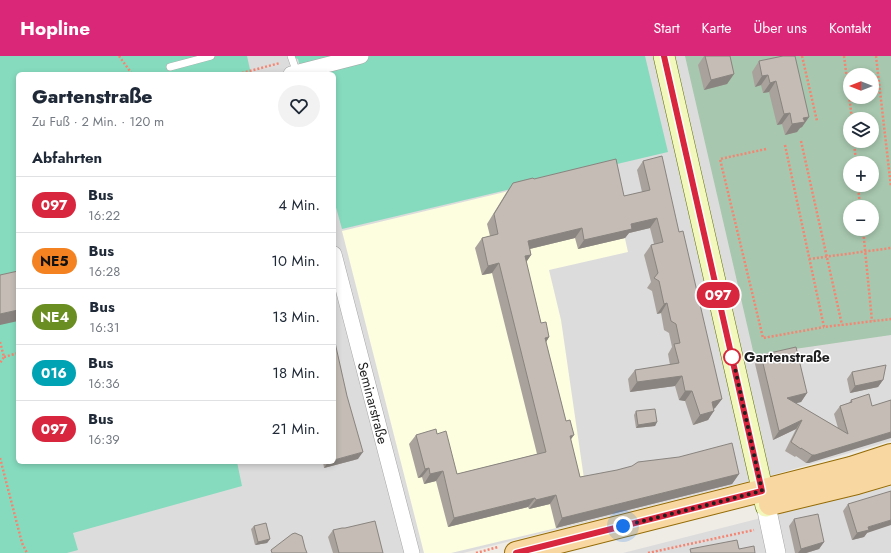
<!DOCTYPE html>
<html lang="de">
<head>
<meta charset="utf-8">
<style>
	body { margin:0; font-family:Jost,sans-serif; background:#f2f2f3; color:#1f2937; height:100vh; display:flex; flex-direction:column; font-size:15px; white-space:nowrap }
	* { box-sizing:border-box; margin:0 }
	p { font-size:13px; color:#747a83 }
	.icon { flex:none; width:22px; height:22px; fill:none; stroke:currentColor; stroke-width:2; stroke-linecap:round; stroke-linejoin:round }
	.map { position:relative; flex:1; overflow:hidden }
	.panel { position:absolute; left:16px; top:16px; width:320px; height:392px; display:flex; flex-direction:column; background:#fff; border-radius:6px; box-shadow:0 2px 6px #0003 }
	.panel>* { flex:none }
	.badge { padding:0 8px; border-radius:13px; font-size:14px; line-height:26px }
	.needle { width:26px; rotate:270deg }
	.fabs { position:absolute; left:843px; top:12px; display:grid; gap:8px }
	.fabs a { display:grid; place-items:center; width:36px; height:36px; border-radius:50%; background:#fff; box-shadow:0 2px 6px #0003; font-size:20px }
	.you { position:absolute; width:20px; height:20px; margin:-10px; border:3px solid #fff; border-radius:50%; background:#1a73e8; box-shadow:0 0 0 6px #1a73e833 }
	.map>.badge { position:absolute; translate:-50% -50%; box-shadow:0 0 0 2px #fff }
	h2 { padding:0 16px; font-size:15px; line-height:36px }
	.round { display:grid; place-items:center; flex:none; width:42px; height:42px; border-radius:21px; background:#f2f2f3 }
	.overview { display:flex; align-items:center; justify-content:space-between; height:68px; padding:0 16px }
	h1 { font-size:19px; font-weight:800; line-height:30px }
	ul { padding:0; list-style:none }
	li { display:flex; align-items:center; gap:12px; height:56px; padding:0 16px; border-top:1px solid #e0e1e3 }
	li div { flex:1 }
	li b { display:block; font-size:15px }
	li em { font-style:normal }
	li .badge { min-width:44px; font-weight:700; text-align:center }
	header { display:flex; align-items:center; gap:24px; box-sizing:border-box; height:56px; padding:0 20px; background:#db2777; color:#fff }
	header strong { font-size:19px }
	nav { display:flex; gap:22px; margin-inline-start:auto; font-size:14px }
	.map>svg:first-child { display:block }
	.residential { fill:#dddcdc; fill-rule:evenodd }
	.education { fill:#fdfee0 }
	.cemetery { fill:#a7c7ae; fill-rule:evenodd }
	.pitch { fill:#86dbbe }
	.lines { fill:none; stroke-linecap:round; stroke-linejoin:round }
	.service-casing { stroke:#a6a6a6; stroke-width:8 }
	.minor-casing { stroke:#a6a6a6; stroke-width:16 }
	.tertiary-casing { stroke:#a6a6a6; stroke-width:20 }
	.secondary-casing { stroke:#637309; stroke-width:22 }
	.primary-casing { stroke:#946b05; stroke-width:24 }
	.path { stroke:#f58471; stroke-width:2.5; stroke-dasharray:2 2; stroke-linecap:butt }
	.service { stroke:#fff; stroke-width:7 }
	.minor { stroke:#fff; stroke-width:15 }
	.tertiary { stroke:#fff; stroke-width:19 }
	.secondary { stroke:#f2f7bb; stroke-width:21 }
	.primary { stroke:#f8d7a1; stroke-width:22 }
	.wall { fill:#a9a29c }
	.shaded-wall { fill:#89847f }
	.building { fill:#c4bcb5; stroke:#89847f }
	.line-casing { stroke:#fff; stroke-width:9 }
	.line { stroke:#d7263d; stroke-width:6 }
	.walk { stroke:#1f1f1f; stroke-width:4; stroke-dasharray:0 7.2 }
	.stop-dot { fill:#fff; stroke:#d7263d; stroke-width:2 }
	.labels { text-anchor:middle; stroke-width:3; stroke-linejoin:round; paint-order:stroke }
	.stop-label { font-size:14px; font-weight:bold; fill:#1f1f1f; stroke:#fff; text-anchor:start }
	.street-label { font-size:14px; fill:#1f1f1f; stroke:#fff }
</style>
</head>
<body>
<header>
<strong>Hopline</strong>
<nav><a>Start</a><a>Karte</a><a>Über uns</a><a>Kontakt</a></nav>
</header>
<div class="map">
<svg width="891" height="497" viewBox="0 0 891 497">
	<rect width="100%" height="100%" fill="#efece5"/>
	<path class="residential" d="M0,0H891V385L766,421L463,497H0ZM18,18H334V406H18ZM850,19H872V41H850ZM850,63H872V85H850ZM850,107H872V129H850ZM850,151H872V173H850Z
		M891,430V497H623L761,462Z"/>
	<path class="education" d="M609,111L628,196L549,214L561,264L590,464L451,497H424L342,175Z"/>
	<path class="cemetery" d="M685,0H891V279L754,299ZM850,19H872V41H850ZM850,63H872V85H850ZM850,107H872V129H850ZM850,151H872V173H850Z"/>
	<path class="pitch" d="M0,0H247L251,18H18V406H237L242,430L73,477L78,494L67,497H0Z
		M288,0H645L668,96L342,173L334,144V18H302L298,3Z"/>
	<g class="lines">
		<defs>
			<path id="service" d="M291,0L297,17
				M170,11L211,0"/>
			<g id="minor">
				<path d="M291,18L361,0"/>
				<path id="s1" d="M334,198L412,497"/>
			</g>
			<path id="tertiary" d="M766,450L776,497"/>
			<path id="secondary" d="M664,0L766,450"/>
			<path id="primary" d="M770,448L857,427L891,417
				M516,497L851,412L891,399"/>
		</defs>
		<use href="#service" class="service-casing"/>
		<use href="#minor" class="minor-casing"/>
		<use href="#tertiary" class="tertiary-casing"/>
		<use href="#secondary" class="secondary-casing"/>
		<use href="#primary" class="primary-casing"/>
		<path class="path" d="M119,0L132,18
			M802,0L817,65
			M844,0L852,63
			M876,0L891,131
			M238,18L280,7
			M801,85L842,269
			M854,85L856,107
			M785,89L824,271L891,263
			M766,93L720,103L763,282L824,271
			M858,129L860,151
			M863,173L872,265
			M809,203L891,192
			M0,286L4,301L0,307
			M4,301L18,297
			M0,402L22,487L27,497
			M476,497L498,491
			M648,497L754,474"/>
		<use href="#service" class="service"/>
		<use href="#minor" class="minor"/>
		<use href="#tertiary" class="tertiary"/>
		<use href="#secondary" class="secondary"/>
		<use href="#primary" class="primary"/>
	</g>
	<path class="wall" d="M704,0H730L734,18L727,28L704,34L698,9Z
		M759,5L809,61L802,71L800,72L797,76L785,79L782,68L777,69L769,36L763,37L761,29L755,31L752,16Z
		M643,105L679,176L722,343L715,352L714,353L708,364L693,369L685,345L679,344L675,330L630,336L628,323L635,314L670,309L668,298L672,291L669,277L664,274L661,257L657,258L652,235L647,232L651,226L644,199L651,189L654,188L650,172L629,177L625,182L578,193L575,182L530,193L531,199L526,206L541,267L549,281L546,286L580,421L739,418L732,428L556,472L550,448L529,453L528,451L448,471L436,425L424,428L422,421L418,422L409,388L416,379L437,378L457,418L537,398L492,217L482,219L475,192L482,182L490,180L487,168L506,137L513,127L534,123L624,140L642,136L637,114Z
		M761,299L807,337L801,346L795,347L838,372L834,358L840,350L849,347L851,344L872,350L891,344L809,407H806L796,400L795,401L785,395L796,373L773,384L755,308Z
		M852,316L883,324L878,331L850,337L847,323Z
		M636,355L657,366L655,370L636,372L634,359Z
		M358,403L324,412L323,406H334Z
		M848,448L867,477L864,481L852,484L843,455Z
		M794,463L824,486L819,493L806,497H795L789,470Z
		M254,470L270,483L267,487L255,489L251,473Z
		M333,474L383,497H333L328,481Z"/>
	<path class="shaded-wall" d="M734,18L727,28L704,34L711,24Z
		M768,19L761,29L755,31L762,20Z
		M776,25L769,36L763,37L770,27Z
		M790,57L782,68L777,69L784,58Z
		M809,61L802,71L800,72L797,76L785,79L792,68L803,62Z
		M657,162L650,172L629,177L625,182L578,193L584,184L631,168Z
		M582,172L575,182L521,195L528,185Z
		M531,199L525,208V200Z
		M499,207L492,217L482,219L488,210Z
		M667,247L661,257L657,258L664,248Z
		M18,254V265L0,269V258Z
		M549,281L543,291L545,282Z
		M682,320L675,330L630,336L637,326Z
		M883,324L878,331L850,337L855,330Z
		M685,335H692L685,345L679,344Z
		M807,337L801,346L781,351L787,342Z
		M722,343L715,352L705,356L712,346Z
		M714,355L708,364L693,369L700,359Z
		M802,364L796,373L773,384L779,375Z
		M657,366L655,370L636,372L638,369Z
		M891,376V382L809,407H806L812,399Z
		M574,379L567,389L570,380Z
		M363,396L358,403L324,412L328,406H334V404Z
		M429,412L422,421L418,422L425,413Z
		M443,415L436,425L424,428L430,418Z
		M739,418L732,428L556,472L562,462Z
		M556,439L550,448L529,453L536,444Z
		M535,442L528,451L448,471L454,462Z
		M891,464V469L867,477L864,481L852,484L857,477L868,471Z
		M270,483L267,487L255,489L258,486Z
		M824,486L819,493L806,497H798L801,493Z"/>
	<path class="building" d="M705,0H730L734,18L711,24Z
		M783,0H795L809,61L803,62L805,66L792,68L790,57L784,58L776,25L770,27L768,19L762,20L759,5Z
		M662,100L679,176L683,175L722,343L712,346L714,355L700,359L692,335H685L682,320L637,326L635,314L679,307L674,288L680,287L676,268L671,265L667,247L664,248L659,225L654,222L658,217L651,189L663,186L657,162L631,168L632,173L584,184L582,172L528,185L531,199L525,200L541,267L546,266L549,281L545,282L566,365L570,364L574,379L570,380L580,421L617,414L632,410L638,406L679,401L732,387L739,418L562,462L556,439L536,444L535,442L454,462L443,415L430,418L429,412L425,413L416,379L436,373L437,378L446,375L457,418L546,396L499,207L488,210L482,182L498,178L494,158L513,127L533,122L534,123L616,103L624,140L650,134L643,105Z
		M18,215V254L0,258V219Z
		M334,282L347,340L363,396L334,404Z
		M796,291L807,337L787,342L848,378L840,350L852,346L851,344L869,338L872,350L891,344V376L815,399H812L801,392V393L791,386L802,364L779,375L761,299Z
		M886,309L883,324L855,330L852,316Z
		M655,353L657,366L638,369L636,355Z
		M891,435V464L868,471L869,474L857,477L848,448Z
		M818,458L824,486L801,493L794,463Z
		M375,465L383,497H339L333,474L342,472H345Z
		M266,467L270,483L258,486L254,470Z
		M295,477L302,480L305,492L307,497H272L271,494L292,478Z
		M737,484L739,493L754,490L755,497H691L690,493Z"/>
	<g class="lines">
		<defs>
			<path id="line" d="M516,497L762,435L664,0"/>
		</defs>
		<use href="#line" class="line-casing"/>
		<use href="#line" class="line"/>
		<path class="walk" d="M623,470L762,435L732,299V301"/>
	</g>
	<circle class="stop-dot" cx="732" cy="301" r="8"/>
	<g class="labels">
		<g class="stop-label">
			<text x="744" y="306">Gartenstraße</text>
		</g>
		<g class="street-label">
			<text dy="5" stroke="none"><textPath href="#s1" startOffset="154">Seminarstraße</textPath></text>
		</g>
	</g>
</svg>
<div class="fabs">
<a><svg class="needle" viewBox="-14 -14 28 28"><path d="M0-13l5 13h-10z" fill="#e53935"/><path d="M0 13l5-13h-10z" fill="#747a83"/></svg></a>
<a><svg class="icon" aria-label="layers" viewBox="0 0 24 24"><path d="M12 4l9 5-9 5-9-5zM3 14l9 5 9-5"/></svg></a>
<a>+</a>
<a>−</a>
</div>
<div class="you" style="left:623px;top:470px"></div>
<b class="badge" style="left:718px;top:239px;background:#d7263d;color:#fff">097</b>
<section class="panel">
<div class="overview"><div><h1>Gartenstraße</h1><p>Zu Fuß · 2 Min. · 120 m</p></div><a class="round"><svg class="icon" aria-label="heart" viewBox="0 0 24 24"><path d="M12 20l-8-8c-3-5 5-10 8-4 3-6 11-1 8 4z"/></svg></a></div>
<h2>Abfahrten</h2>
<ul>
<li><span class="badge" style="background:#d7263d;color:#fff">097</span><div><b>Bus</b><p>16:22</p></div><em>4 Min.</em></li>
<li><span class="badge" style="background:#f58220;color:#111">NE5</span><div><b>Bus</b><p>16:28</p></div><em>10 Min.</em></li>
<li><span class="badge" style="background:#6b8e23;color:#fff">NE4</span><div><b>Bus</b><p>16:31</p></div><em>13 Min.</em></li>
<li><span class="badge" style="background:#00a3b4;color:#fff">016</span><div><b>Bus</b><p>16:36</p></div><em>18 Min.</em></li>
<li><span class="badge" style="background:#d7263d;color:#fff">097</span><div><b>Bus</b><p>16:39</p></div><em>21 Min.</em></li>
</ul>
</section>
</div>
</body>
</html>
